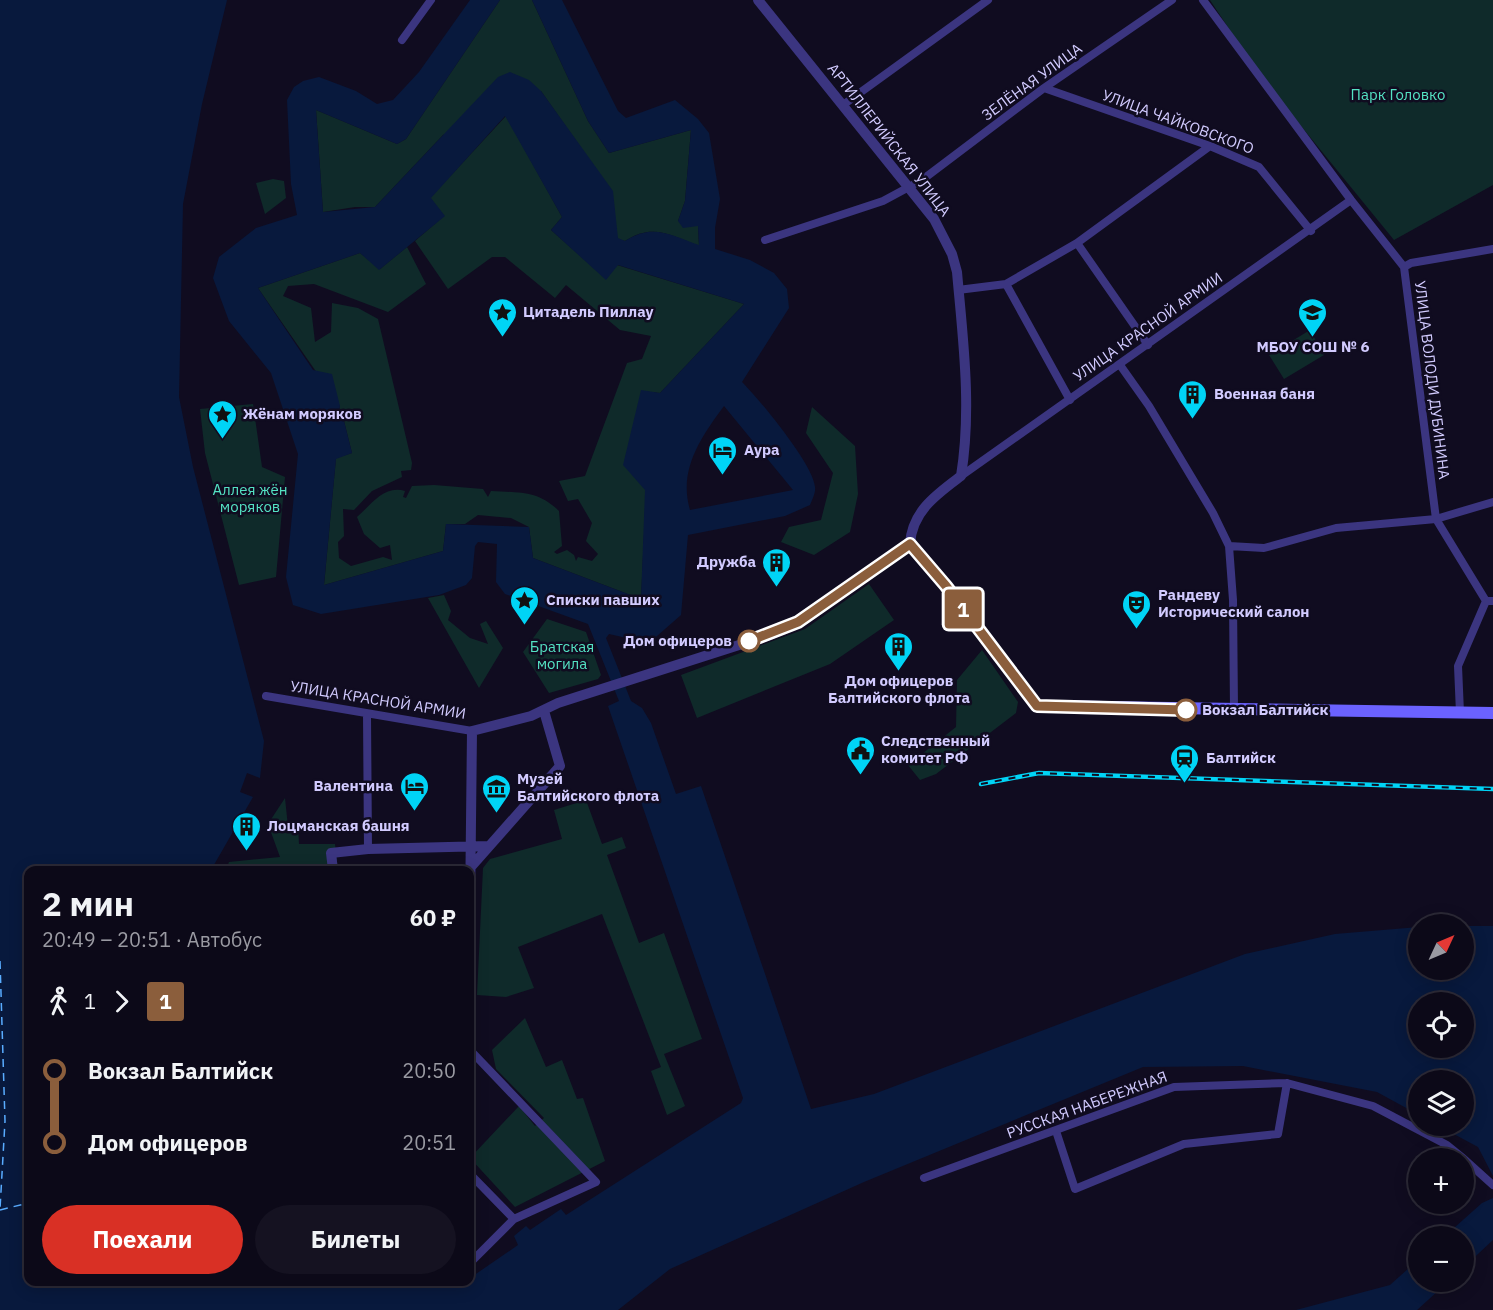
<!DOCTYPE html>
<html lang="ru">
<head>
<meta charset="utf-8">
<style>
	body { margin:0; font-family:"IBM Plex Sans",sans-serif; background:#151221; color:#f1f3f6; height:100vh; display:flex; flex-direction:column; font-size:22px; white-space:nowrap }
	* { box-sizing:border-box; margin:0 }
	p { font-size:20px; color:#9a9aa2 }
	.icon { flex:none; width:33px; height:33px; fill:none; stroke:currentColor; stroke-width:2; stroke-linecap:round; stroke-linejoin:round }
	.map { position:relative; flex:1; overflow:hidden }
	.details { position:absolute; left:24px; top:866px; width:450px; height:420px; display:flex; flex-direction:column; background:#0c0918; border-radius:12px; box-shadow:0 3px 15px #0003,0 0 0 2px #2c2a37 }
	.details>* { flex:none }
	.badge { padding:0 12px; border-radius:4px; font-size:21px; line-height:39px }
	.needle { width:39px; rotate:46deg }
	.tools { position:absolute; left:1408px; top:914px; display:grid; gap:12px }
	.tools a { display:grid; place-items:center; width:66px; height:66px; border-radius:50%; background:#0c0918; box-shadow:0 3px 15px #0003,0 0 0 2px #2c2a37; font-size:30px }
	.map>.badge { position:absolute; translate:-50% -50%; box-shadow:0 0 0 3px #fff }
	.legs { display:flex; align-items:center; gap:9px; height:66px; padding:0 18px; font-size:20px }
	.legs p { margin-inline-start:auto }
	.headline { display:flex; align-items:center; justify-content:space-between; height:102px; padding:0 18px }
	h1 { font-size:33px; font-weight:700; line-height:45px }
	.cta { display:flex; gap:12px; margin-top:auto; padding:12px 18px }
	.cta a { flex:1; height:69px; border-radius:36px; background:#d93025; color:#fff; font-size:24px; font-weight:700; line-height:69px; text-align:center }
	.cta a+a { background:#151221; color:#f1f3f6 }
	ul { padding:0 18px; list-style:none }
	li { display:flex; align-items:center; gap:21px; height:72px; font-size:22px }
	li i { display:grid; place-items:center; width:9px; height:100%; margin:0 8px; background:currentColor }
	li i::after { content:''; width:15px; height:15px; margin:-8px; border:4px solid; border-radius:50%; background:#0c0918 }
	li p { margin-inline-start:auto }
	li:first-child i { background:linear-gradient(#0000 50%,currentColor 0) }
	li:last-child i { background:linear-gradient(currentColor 50%,#0000 0) }
	.map>svg:first-child { display:block }
	.green { fill:#0f2a2a }
	.water { fill:#08193d; fill-rule:evenodd }
	.lines { fill:none; stroke-linecap:round; stroke-linejoin:round }
	.ferry { stroke:#59acff; stroke-width:1.5; stroke-dasharray:8 6; stroke-linecap:butt }
	.minor { stroke:#3b3580; stroke-width:8 }
	.tertiary { stroke:#3b3580; stroke-width:10 }
	.secondary { stroke:#6b62ff; stroke-width:12 }
	.rail-casing { stroke:#00d4f6; stroke-width:4.5 }
	.rail { stroke:#100c20; stroke-width:2; stroke-dasharray:7; stroke-linecap:butt }
	.line-1-casing { stroke:#fff; stroke-width:14 }
	.line-1 { stroke:#8b5e3c; stroke-width:9 }
	.stop-1-dot { fill:#fff; stroke:#8b5e3c; stroke-width:3 }
	.labels { text-anchor:middle; stroke-width:5; stroke-linejoin:round; paint-order:stroke }
	.street-label { font-size:15px; fill:#d2cbff; stroke:#100c20 }
	.park-label { font-size:15px; fill:#54e2c3; stroke:#100c20 }
	.poi-label { font-size:15px; font-weight:bold; fill:#d2cbff; stroke:#100c20; text-anchor:start }
	.stop-label { font-size:15px; font-weight:bold; fill:#d2cbff; stroke:#100c20; text-anchor:end }
</style>
</head>
<body>
<div class="map">
<svg width="1493" height="1310" viewBox="0 0 1493 1310">
	<rect width="100%" height="100%" fill="#100c20"/>
	<path class="green" d="M500,0H532L588,121L609,153L691,130L685,201L678,221L698,225L699,246C670,235 653,223 625,241L618,239L586,155L541,91L443,135L375,207H355L323,212L316,110L397,144L406,139Z
		M1210,0H1493V185L1394,240L1261,77Z
		M506,116L562,217L551,230L606,279L617,265L744,304L660,393L641,391L646,490L641,599L533,558L529,527L511,518L478,515L465,524H446L443,551L324,585L336,458L352,453L344,421L338,414L340,406L258,288L360,253L380,269L407,247L426,284L388,312L314,284L288,286L283,296L311,308L315,342L331,332L332,303L358,308L378,319L412,463L411,470L401,471L402,477L372,491L354,510L343,509L344,536L338,542L339,558L351,566L383,557L392,560L390,545L380,548L364,534L357,517C372,504 384,485 405,491L403,497L406,498L412,486L434,485L483,489L488,497L491,491C520,493 537,490 559,511L562,546L554,552L557,554L567,550L574,555L576,561L578,557L592,561L598,554L586,541L592,523L578,499L568,501L559,481L585,476L627,363L642,359L651,336L620,330L566,285L555,298L505,257H492L448,289L415,241L444,216L430,198Z
		M273,179L284,181L286,198L265,214L256,183Z
		M1310,330L1324,355L1284,379L1269,355Z
		M253,404L262,467L285,477L276,577L239,585L205,453L200,409Z
		M812,407L855,446L858,494L850,532L814,555L781,542L789,527L821,520L833,473L806,433Z
		M869,584L894,620L830,664L697,718L681,675L805,629Z
		M444,595L451,611L448,620L470,638L488,644L480,624L486,621L503,648L479,688L428,598Z
		M547,619L586,632L601,675L598,679L549,693L523,652Z
		M982,650L1018,702L1016,713L936,774L920,780L908,765L956,727L957,680Z
		M285,798L288,827H298L299,844H335L338,870H226L229,862L280,857L268,824Z
		M586,800L602,844L622,837L626,848L607,855L639,943L664,933L702,1039L664,1054L685,1106L667,1115L651,1071L661,1067L602,914L518,947L534,988L506,997L477,995L483,868L490,859L562,839L554,810Z
		M525,1018L546,1067L562,1060L577,1099L583,1098L605,1161L515,1207L470,1158L519,1106L535,1126L544,1118L496,1069L492,1050Z"/>
	<path class="water" d="M0,0H227L202,104L183,204L179,397L193,467L264,741L260,778L247,773L240,792L253,797L211,870H28V1281H470V1278L518,1245L514,1236L526,1226L530,1230L561,1209L566,1215L741,1103L743,1098L608,706L619,701L588,624L505,594L496,582L497,544L478,542L475,546L472,578L466,585L439,595L321,614L293,605L286,577L298,454L271,373L229,321L213,278L219,257L256,228L297,215L291,184L287,100L294,87L303,81L319,77L356,91L377,104L393,100L419,72L470,0H500L406,139L397,144L316,110L323,212L375,207L498,77L510,72L529,80L541,91L613,191L618,238L625,241C653,223 670,235 699,245L698,226L683,228L678,221L685,201L691,130L609,153L588,121L532,0H562L618,111L626,118L675,100L698,119L709,133L720,199L715,228V249L750,260L774,273L787,289L789,308L742,382C759,399 813,464 815,487C816,492 812,500 810,505L785,516L688,535L681,615L649,643L609,634L606,638L631,701L642,708L651,723L676,794L701,786L811,1109L874,1094L1245,954L1335,934L1419,927V969H1464V926H1493V1176L1478,1147L1437,1125H1464V1080H1419V1115L1377,1092L1243,1066L1143,1067L864,1182L670,1269L618,1310H0ZM505,116L562,217L551,230L606,280L618,265L744,304L660,393L641,390L623,465L645,490L641,599L533,558L529,527L446,524L443,551L324,585L336,459L352,453L344,421L339,418L325,422L324,419L338,414L340,406L332,374L313,370L258,288L360,253L379,270L445,216L431,198ZM724,406L793,490L690,510C678,470 701,437 724,406ZM1419,1002H1464V1047H1419Z
		M1493,1198V1240L1464,1267V1236H1445L1482,1203Z
		M1419,1259V1281H1449L1417,1310H1296L1390,1285Z"/>
	<g class="lines">
		<path class="ferry" d="M0,961L5,1121L0,1209
			M0,1210L28,1203"/>
		<path class="minor" d="M1203,0L1351,200L1404,267L1436,519L1486,601
			M402,40L431,0
			M1044,88L1210,146L1259,167L1311,231
			M843,105L988,0
			M765,240L883,201L922,180L1044,88L1172,0
			M1077,243L1148,345
			M1404,267L1411,263L1493,249
			M1006,284L1070,400
			M958,290L1006,284L1077,243L1210,146
			M1120,365L1149,406L1213,513L1229,546L1233,600L1234,710
			M961,476L1351,200
			M1229,546L1264,548L1336,528L1436,519L1493,502
			M266,696L472,731
			M1460,713L1458,666L1486,601H1493
			M367,714L368,849
			M470,1050L596,1182L514,1219L470,1263
			M1056,1131L1075,1189L1184,1144L1278,1134L1287,1083
			M1464,1159L1493,1185
			M470,1174L514,1219
			M924,1178L1174,1087L1287,1083L1373,1106L1447,1145L1463,1158"/>
		<path class="tertiary" d="M470,868L560,766L544,711
			M333,870L331,853L368,849L489,846
			M470,912L472,731L531,716L558,703L770,635L798,622L910,544C912,511 937,494 961,476C972,408 963,340 957,272L952,254L934,219L758,0"/>
		<path class="secondary" d="M910,544L946,586L1037,706L1493,713"/>
		<defs>
			<path id="rail" d="M981,784L1039,773L1493,789"/>
		</defs>
		<use href="#rail" class="rail-casing"/>
		<use href="#rail" class="rail"/>
	</g>
	<g class="lines">
		<defs>
			<path id="line-1" d="M749,641L798,622L910,544L946,586L1037,706L1186,710"/>
		</defs>
		<use href="#line-1" class="line-1-casing"/>
		<use href="#line-1" class="line-1"/>
	</g>
	<defs>
		<symbol id="sight-pin" viewBox="-11 -11 22 30"><path d="M0 17L-7.5 6A9.5 9.5 0 1 1 7.5 6Z" fill="#00d4f6" stroke="#100c20"/><path d="M0-6L1.8-2.2L6-1.7L2.9 1.2L3.7 5.4L0 3.3L-3.7 5.4L-2.9 1.2L-6-1.7L-1.8-2.2Z" fill="#111"/></symbol>
		<symbol id="school-pin" viewBox="-11 -11 22 30"><path d="M0 17L-7.5 6A9.5 9.5 0 1 1 7.5 6Z" fill="#00d4f6" stroke="#100c20"/><path d="M0-5L7-2L0 1L-7-2ZM-4 1L0 2.5L4 1V4Q0 6-4 4Z" fill="#111"/></symbol>
		<symbol id="building-pin" viewBox="-11 -11 22 30"><path d="M0 17L-7.5 6A9.5 9.5 0 1 1 7.5 6Z" fill="#00d4f6" stroke="#100c20"/><path d="M-4-6H4V6H1V3H-1V6H-4ZM-2.5-4.3h1.7v1.8h-1.7ZM.8-4.3h1.7v1.8H.8ZM-2.5-1h1.7V.8h-1.7ZM.8-1h1.7V.8H.8Z" fill="#111"/></symbol>
		<symbol id="hotel-pin" viewBox="-11 -11 22 30"><path d="M0 17L-7.5 6A9.5 9.5 0 1 1 7.5 6Z" fill="#00d4f6" stroke="#100c20"/><path d="M-6-4.5h1.5V1H6V5H4.5V3h-9V5H-6ZM-4 0a1.8 1.8 0 1 1 3.6 0ZM.5 0V-2.5h3Q6-2.5 6 0Z" fill="#111"/></symbol>
		<symbol id="theatre-pin" viewBox="-11 -11 22 30"><path d="M0 17L-7.5 6A9.5 9.5 0 1 1 7.5 6Z" fill="#00d4f6" stroke="#100c20"/><path d="M-5-5.5Q0-4 5-5.5V0Q5 5 0 6Q-5 5-5 0ZM-3.3-2.5H-1v1.5H-3.3ZM1-2.5H3.3v1.5H1ZM-2.8 1Q0 5.5 2.8 1Z" fill="#111"/></symbol>
		<symbol id="civic-pin" viewBox="-11 -11 22 30"><path d="M0 17L-7.5 6A9.5 9.5 0 1 1 7.5 6Z" fill="#00d4f6" stroke="#100c20"/><path d="M-.6-6.5H3V-4.5H.6V-3L4-1V1h2V6H-6V1h2V-1L-.6-3ZM-1.2 2.5V6h2.4V2.5Z" fill="#111"/></symbol>
		<symbol id="station-pin" viewBox="-11 -11 22 30"><path d="M0 17L-7.5 6A9.5 9.5 0 1 1 7.5 6Z" fill="#00d4f6" stroke="#100c20"/><path d="M-3-6H3Q5-6 5-4V2Q5 4 3 4L4.5 6H3L1.5 4h-3L-3 6H-4.5L-3 4Q-5 4-5 2V-4Q-5-6-3-6ZM-3.5-4v3h7v-3ZM-3.5 1v1.5H-2V1ZM2 1v1.5H3.5V1Z" fill="#111"/></symbol>
		<symbol id="museum-pin" viewBox="-11 -11 22 30"><path d="M0 17L-7.5 6A9.5 9.5 0 1 1 7.5 6Z" fill="#00d4f6" stroke="#100c20"/><path d="M0-6L6-3V-2H-6V-3ZM-5-1h2V3h-2ZM-1-1h2V3h-2ZM3-1h2V3H3ZM-6 4H6V6H-6Z" fill="#111"/></symbol>
	</defs>
	<g fill-rule="evenodd">
		<use href="#sight-pin" x="486" y="296" width="33" height="45"/>
		<use href="#school-pin" x="1296" y="296" width="33" height="45"/>
		<use href="#building-pin" x="1176" y="378" width="33" height="45"/>
		<use href="#sight-pin" x="206" y="398" width="33" height="45"/>
		<use href="#hotel-pin" x="706" y="434" width="33" height="45"/>
		<use href="#building-pin" x="760" y="546" width="33" height="45"/>
		<use href="#sight-pin" x="508" y="584" width="33" height="45"/>
		<use href="#theatre-pin" x="1120" y="588" width="33" height="45"/>
		<use href="#building-pin" x="882" y="630" width="33" height="45"/>
		<use href="#civic-pin" x="844" y="734" width="33" height="45"/>
		<use href="#station-pin" x="1168" y="742" width="33" height="45"/>
		<use href="#hotel-pin" x="398" y="770" width="33" height="45"/>
		<use href="#museum-pin" x="480" y="772" width="33" height="45"/>
		<use href="#building-pin" x="230" y="810" width="33" height="45"/>
	</g>
	<g class="stop-1-dot">
		<circle cx="749" cy="641" r="10"/>
		<circle cx="1186" cy="710" r="10"/>
	</g>
	<g class="labels">
		<g class="street-label">
			<text transform="translate(1032 82) rotate(-36)" y="5">ЗЕЛЁНАЯ УЛИЦА</text>
			<text transform="translate(1178 122) rotate(20)" y="5">УЛИЦА ЧАЙКОВСКОГО</text>
			<text transform="translate(889 140) rotate(52)" y="5">АРТИЛЛЕРИЙСКАЯ УЛИЦА</text>
			<text transform="translate(1148 327) rotate(-35)" y="5">УЛИЦА КРАСНОЙ АРМИИ</text>
			<text transform="translate(1432 380) rotate(83)" y="5">УЛИЦА ВОЛОДИ ДУБИНИНА</text>
			<text transform="translate(378 700) rotate(9)" y="5">УЛИЦА КРАСНОЙ АРМИИ</text>
			<text transform="translate(1087 1105) rotate(-20)" y="5">РУССКАЯ НАБЕРЕЖНАЯ</text>
		</g>
		<g class="park-label">
			<text x="1398" y="100">Парк Головко</text>
			<text x="250" y="495">Аллея жён<tspan x="250" dy="17">моряков</tspan></text>
			<text x="562" y="652">Братская<tspan x="562" dy="17">могила</tspan></text>
		</g>
		<g class="poi-label">
			<text x="523" y="317">Цитадель Пиллау</text>
			<text x="1313" y="352" text-anchor="middle">МБОУ СОШ № 6</text>
			<text x="1214" y="399">Военная баня</text>
			<text x="243" y="419">Жёнам моряков</text>
			<text x="744" y="455">Аура</text>
			<text x="756" y="567" text-anchor="end">Дружба</text>
			<text x="1158" y="600">Рандеву<tspan x="1158" dy="17">Исторический салон</tspan></text>
			<text x="546" y="605">Списки павших</text>
			<text x="899" y="686" text-anchor="middle">Дом офицеров<tspan x="899" dy="17">Балтийского флота</tspan></text>
			<text x="881" y="746">Следственный<tspan x="881" dy="17">комитет РФ</tspan></text>
			<text x="1206" y="763">Балтийск</text>
			<text x="517" y="784">Музей<tspan x="517" dy="17">Балтийского флота</tspan></text>
			<text x="393" y="791" text-anchor="end">Валентина</text>
			<text x="267" y="831">Лоцманская башня</text>
		</g>
		<g class="stop-label">
			<text x="732" y="646">Дом офицеров</text>
			<text x="1202" y="715" text-anchor="start">Вокзал Балтийск</text>
		</g>
	</g>
</svg>
<div class="tools">
<a><svg class="needle" viewBox="-14 -14 28 28"><path d="M0-13l5 13h-10z" fill="#e53935"/><path d="M0 13l5-13h-10z" fill="#9a9aa2"/></svg></a>
<a><svg class="icon" aria-label="locate" viewBox="0 0 24 24"><circle cx="12" cy="12" r="6"/><path d="M12 2v4M12 18v4M2 12h4M18 12h4"/></svg></a>
<a><svg class="icon" aria-label="layers" viewBox="0 0 24 24"><path d="M12 4l9 5-9 5-9-5zM3 14l9 5 9-5"/></svg></a>
<a>+</a>
<a>−</a>
</div>
<b class="badge" style="left:963px;top:609px;background:#8b5e3c;color:#fff">1</b>
<section class="details">
<div class="headline"><div><h1>2 мин</h1><p>20:49 – 20:51 · Автобус</p></div><b>60 ₽</b></div>
<div class="legs"><svg class="icon" aria-label="walk" viewBox="0 0 24 24"><circle cx="13" cy="4" r="2"/><path d="M13 8l-2 6 4 7M11 14l-3 7M7 12l3-4h3l4 4"/></svg>1<svg class="icon" aria-label="forward" viewBox="0 0 24 24"><path d="M9 5l7 7-7 7"/></svg><b class="badge" style="background:#8b5e3c;color:#fff">1</b></div>
<ul>
<li><i style="color:#8b5e3c"></i><b>Вокзал Балтийск</b><p>20:50</p></li>
<li><i style="color:#8b5e3c"></i><b>Дом офицеров</b><p>20:51</p></li>
</ul>
<div class="cta"><a>Поехали</a><a>Билеты</a></div>
</section>
</div>
</body>
</html>
